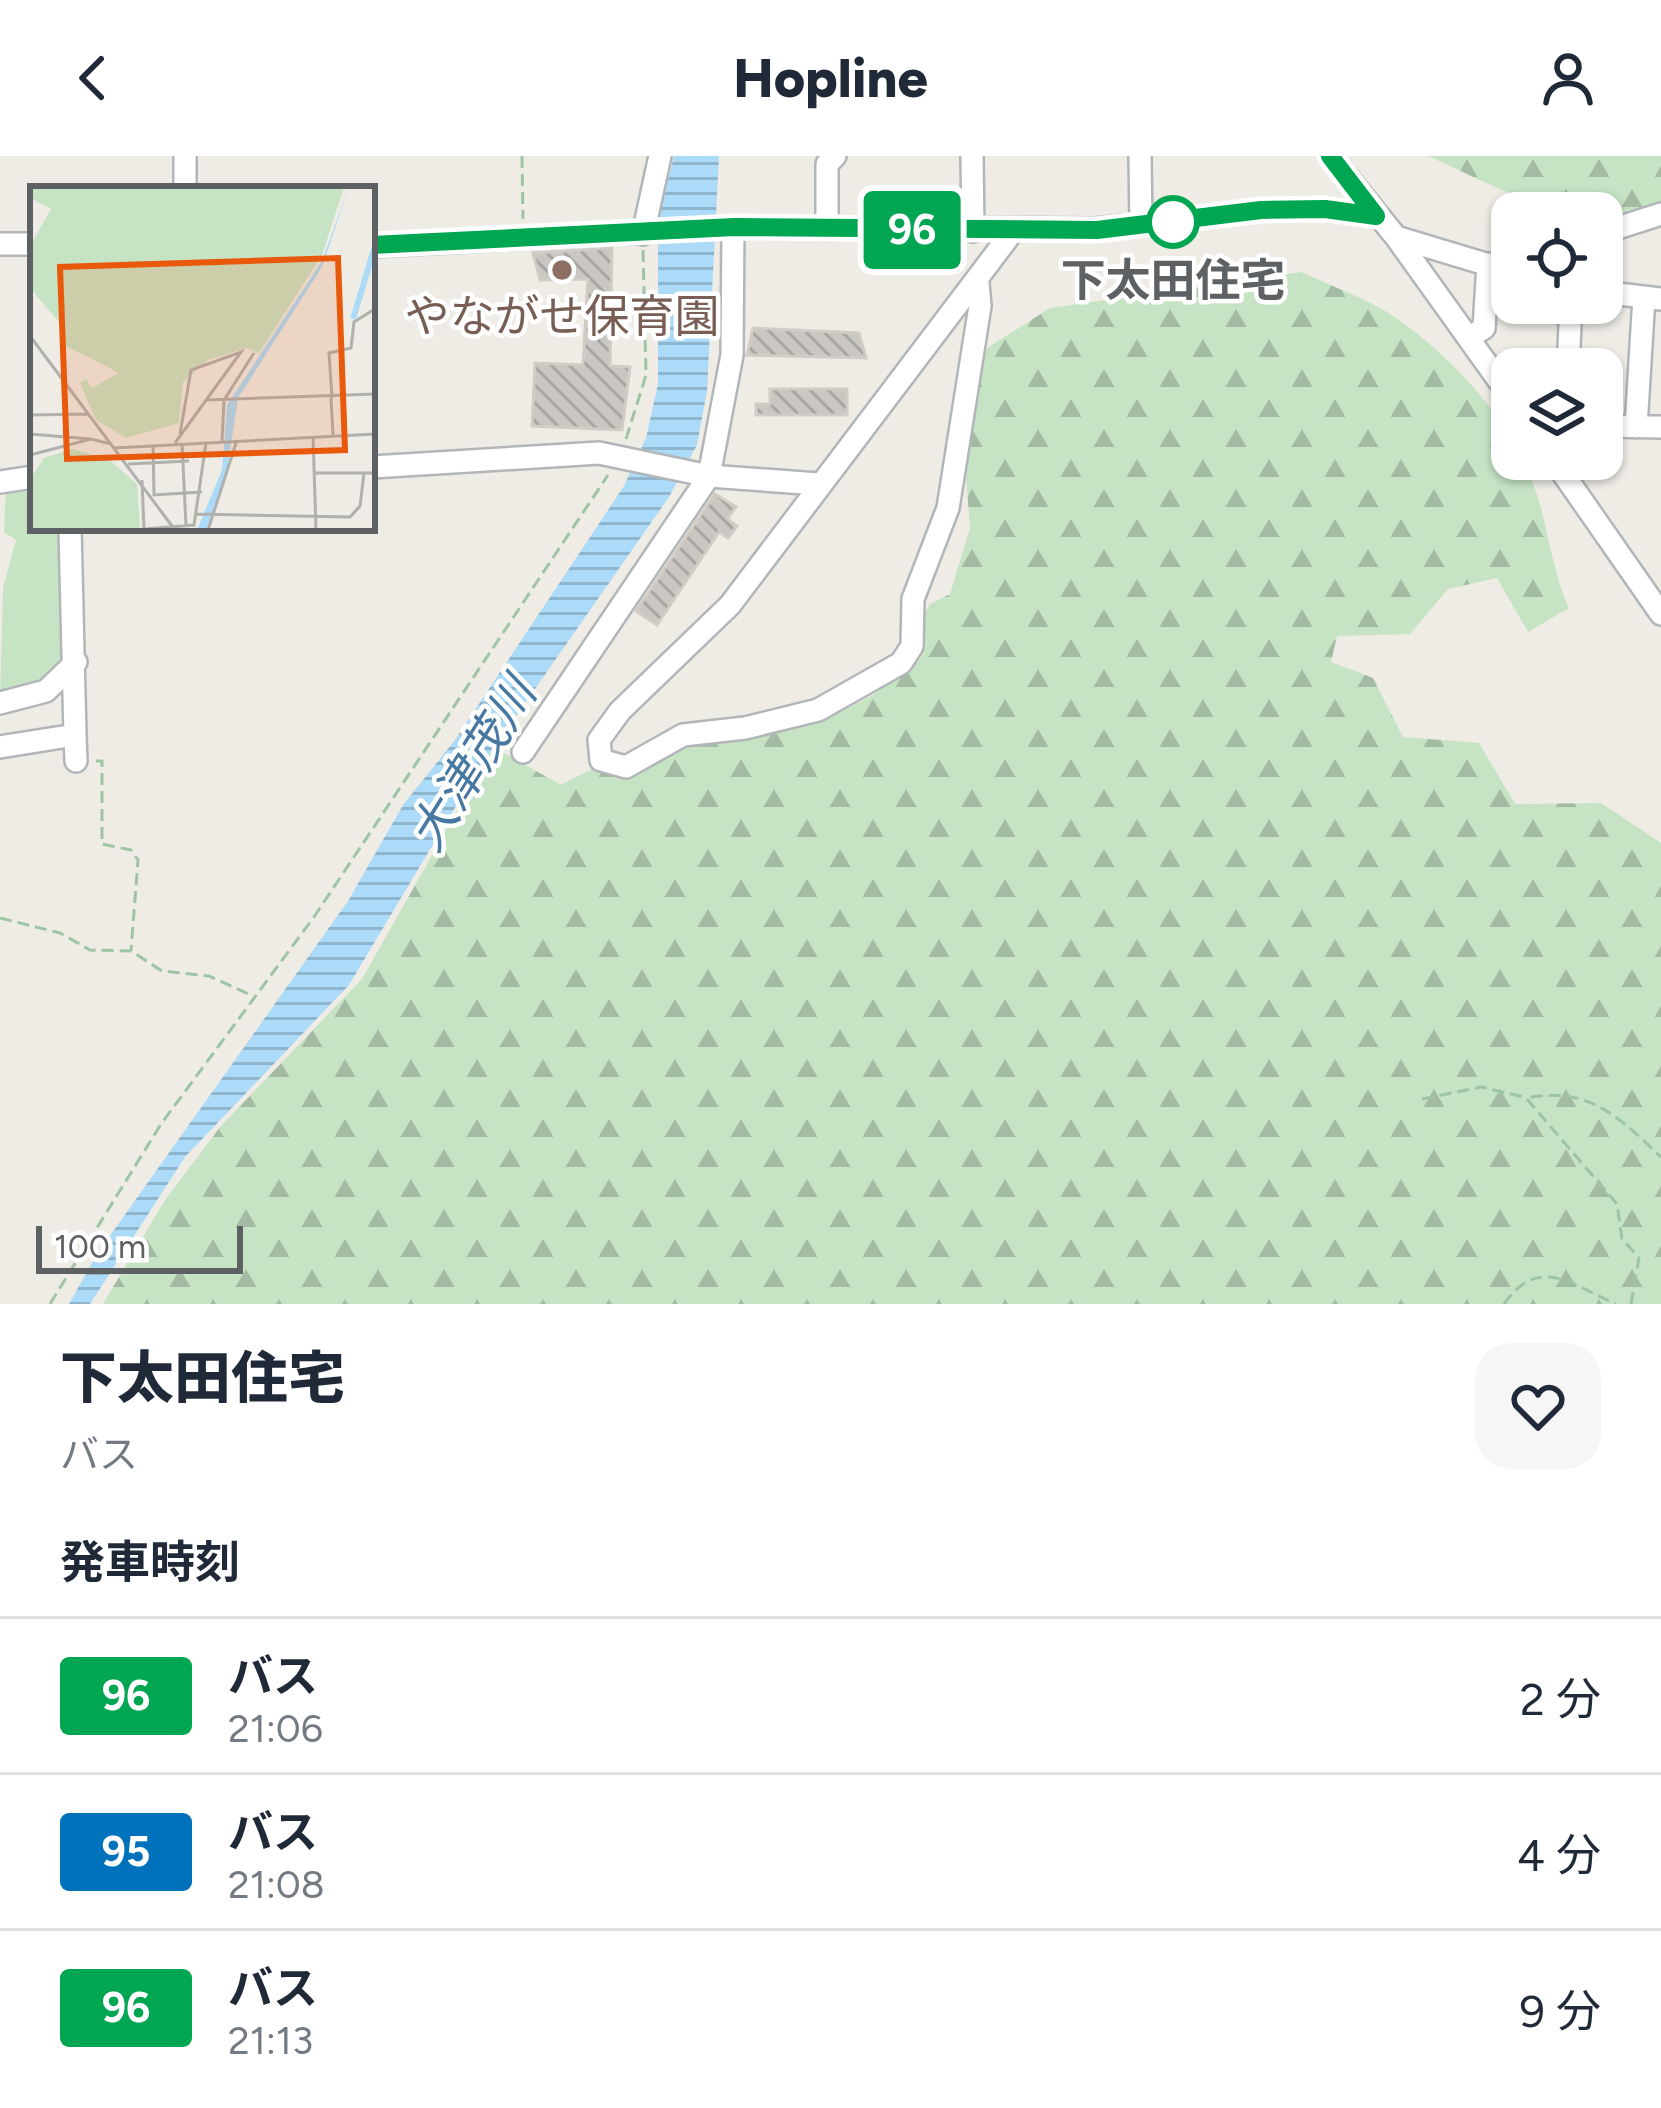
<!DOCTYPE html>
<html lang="ja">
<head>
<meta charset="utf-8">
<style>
	body { margin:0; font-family:Figtree,"Noto Sans JP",sans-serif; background:#f6f6f7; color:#1f2937; height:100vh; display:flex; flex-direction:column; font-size:45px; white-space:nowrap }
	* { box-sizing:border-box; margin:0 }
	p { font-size:39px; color:#747a83 }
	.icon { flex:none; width:66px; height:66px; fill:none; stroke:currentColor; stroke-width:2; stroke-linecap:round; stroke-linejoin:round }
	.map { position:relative; height:1148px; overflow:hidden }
	.panel { display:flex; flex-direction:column; background:#fff; flex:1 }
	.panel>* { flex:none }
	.badge { padding:0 24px; border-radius:9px; font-size:42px; line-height:78px }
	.tools { position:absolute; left:1491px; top:36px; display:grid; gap:24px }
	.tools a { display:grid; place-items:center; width:132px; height:132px; border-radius:24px; background:#fff; box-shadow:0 3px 9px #0004; font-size:60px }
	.scale { position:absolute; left:36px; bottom:30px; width:207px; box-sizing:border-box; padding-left:12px; border:6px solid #5d6164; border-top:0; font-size:33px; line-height:42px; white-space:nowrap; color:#5d6164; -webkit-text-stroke:9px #fff; paint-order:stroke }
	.map>.badge { position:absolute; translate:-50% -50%; box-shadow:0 0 0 6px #fff }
	h2 { padding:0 60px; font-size:45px; line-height:108px }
	.round { display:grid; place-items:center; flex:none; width:126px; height:126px; border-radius:36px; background:#f6f6f7 }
	.headline { display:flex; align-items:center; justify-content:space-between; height:204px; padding:0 60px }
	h1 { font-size:57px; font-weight:800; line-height:90px }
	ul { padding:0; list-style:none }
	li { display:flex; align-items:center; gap:36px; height:156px; padding:0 60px; border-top:3px solid #e0e1e3 }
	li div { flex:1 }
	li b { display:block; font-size:45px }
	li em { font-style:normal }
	li .badge { min-width:132px; font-weight:700; text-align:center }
	header { display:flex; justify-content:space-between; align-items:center; height:156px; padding:0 60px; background:#fff; font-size:54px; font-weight:800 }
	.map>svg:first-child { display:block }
	.green { fill:#c6e3c4 }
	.forest { fill:url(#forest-firs) }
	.water { fill:url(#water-rules) }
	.building { fill:url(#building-back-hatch); stroke:#d2cdc4; stroke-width:3 }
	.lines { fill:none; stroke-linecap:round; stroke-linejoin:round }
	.minor-casing { stroke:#b2b6b9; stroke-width:26 }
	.path { stroke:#9ec4a6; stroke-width:3; stroke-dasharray:12 6; stroke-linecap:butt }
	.minor { stroke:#fff; stroke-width:21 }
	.line-casing { stroke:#fff; stroke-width:27 }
	.line { stroke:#00a651; stroke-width:18 }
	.stop-dot { fill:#fff; stroke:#00a651; stroke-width:6 }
	.education-dot { fill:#8d6e63; stroke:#fff; stroke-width:4.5 }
	.labels { text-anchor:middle; stroke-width:9; stroke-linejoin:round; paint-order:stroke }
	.stop-label { font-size:45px; font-weight:bold; fill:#5d6164; stroke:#fff }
	.education-label { font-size:45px; fill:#785e54; stroke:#fff }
	.water-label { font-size:48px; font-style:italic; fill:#4678a1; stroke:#fff }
	.inset-river { fill:none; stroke:#abdbf8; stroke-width:6 }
	.inset-road { fill:none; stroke:#b0b0ad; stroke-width:3 }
	.view { fill:#e8590c; fill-opacity:0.15; stroke:#e8590c; stroke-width:6 }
	.inset-edge { fill:none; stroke:#5d6164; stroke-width:6 }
</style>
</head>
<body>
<header><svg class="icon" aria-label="back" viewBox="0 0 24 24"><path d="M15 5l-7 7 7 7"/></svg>Hopline<svg class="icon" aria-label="person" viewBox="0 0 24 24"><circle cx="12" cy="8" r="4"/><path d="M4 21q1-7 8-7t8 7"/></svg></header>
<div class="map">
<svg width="1661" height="1148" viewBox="0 0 1661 1148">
	<defs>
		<pattern id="forest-firs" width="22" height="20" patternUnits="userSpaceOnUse" patternTransform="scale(3)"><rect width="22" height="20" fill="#c6e3c4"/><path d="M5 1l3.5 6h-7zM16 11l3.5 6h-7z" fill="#a4bba3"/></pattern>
		<pattern id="water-rules" width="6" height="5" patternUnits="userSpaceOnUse" patternTransform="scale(3)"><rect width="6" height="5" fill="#abdbf8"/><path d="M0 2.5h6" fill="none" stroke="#8eb5cc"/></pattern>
		<pattern id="building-back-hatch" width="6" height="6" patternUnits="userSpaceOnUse" patternTransform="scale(3)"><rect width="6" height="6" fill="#cac7c2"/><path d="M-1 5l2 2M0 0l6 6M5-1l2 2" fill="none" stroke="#a7a5a1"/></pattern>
	</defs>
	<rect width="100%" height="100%" fill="#eeece5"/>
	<path class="green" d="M33,326V372H65L70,509L49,529L0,545L3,432L16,384L4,376L6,329Z"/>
	<path class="forest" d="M1428,0H1661V49C1568,75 1510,37 1428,0Z
		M1301,116C1329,129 1360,140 1387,156C1426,180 1512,256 1512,303H1521C1548,347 1547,405 1569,452L1528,476L1497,422L1448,433L1410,478L1337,480L1331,506L1373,522L1403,581L1479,587L1515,648L1601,647L1661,687V1148H103L165,1044L221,970L362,823L490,597H504L561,629L592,613L622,619C640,609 660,594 680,587C754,560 867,580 910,498L907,488L930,448L950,438L970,372L966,320L984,194L1050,152Z"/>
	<path class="water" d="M674,0H719L707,235L697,289L669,341L472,623L349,829L185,1001L90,1148H69L97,1098L348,745L403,649L455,584L624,330L646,282L658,228V65Z"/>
	<path class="building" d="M612,92L610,210L630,211L622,274L532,270L535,207L583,209L588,123L540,124L533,97Z
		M753,172L859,177L866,202L747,199Z
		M770,233H847V259H756V248H770Z
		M715,338L736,351L727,363L737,370L728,382L719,376L657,469L636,455Z"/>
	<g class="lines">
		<defs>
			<path id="minor" d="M185,0V33
				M972,0L973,75
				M1140,0L1141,69
				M1330,0L1396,81L1512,243
				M827,71V8L835,0
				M1602,77L1661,58
				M643,78L660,0
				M1396,81L1512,116
				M0,88H33
				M372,90L733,71L1097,73L1261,54L1325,53L1376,60
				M978,127L980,150L948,352L913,443L912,490L901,507L818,554L745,572L683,579L626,611L601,604L599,584L620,555L730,449L1013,75
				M1602,136L1661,143
				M1469,182L1484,172L1488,108
				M1568,213L1571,147
				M1602,270L1661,271
				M1636,271L1644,141
				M1553,303L1661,458
				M372,311L599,297L709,320L818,328
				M0,326L33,321
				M0,547L46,535L76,506
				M75,579L76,605
				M0,591L75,579L70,372
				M523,596L709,320L732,199L733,71"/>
		</defs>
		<use href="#minor" class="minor-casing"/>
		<path class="path" d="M522,0L523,63
			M626,283L646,219L643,92
			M96,605H102V688L131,694L138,704L131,795
			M0,762L60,777L90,794L131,795L162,815L209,820L251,839
			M1422,943L1481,931L1524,941
			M50,1148L161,968L314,761L608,319
			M1504,1148C1539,1098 1572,1129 1616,1148
			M1631,1148L1639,1102L1622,1083L1617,1048L1526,942C1588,930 1618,960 1661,1001"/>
		<use href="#minor" class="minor"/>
	</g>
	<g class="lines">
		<defs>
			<path id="line" d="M372,89L734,71L1097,74L1261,54L1325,53L1376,60L1330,0"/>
		</defs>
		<use href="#line" class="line-casing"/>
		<use href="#line" class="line"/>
	</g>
	<circle class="stop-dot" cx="1173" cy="66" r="24"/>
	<circle class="education-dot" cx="562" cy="114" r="12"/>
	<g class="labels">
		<g class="stop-label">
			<text x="1173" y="140">下太田住宅</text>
		</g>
		<g class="education-label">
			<text x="562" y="176">やながせ保育園</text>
		</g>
		<g class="water-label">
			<text transform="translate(472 608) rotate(-58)" y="17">大津茂川</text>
		</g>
	</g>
	<g transform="translate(30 30)">
		<rect width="345" height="345" fill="#eeece5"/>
		<path d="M0,1H314L292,69L229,167L217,162L178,174L153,196L149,237L96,252L66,234L50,197L56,193L62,202L89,187L32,158L29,136L0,102V60L21,23L0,12ZM43,263L78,273L107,298L110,344H0L2,290L14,272Z" fill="#c6e3c4"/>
		<path d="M319,1L292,81L208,212L196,292L176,344H167L192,284L197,219L292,75Z" fill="#abdbf8"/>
		<path class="inset-river" d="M323,133L345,60"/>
		<path class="inset-road" d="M0,150L145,344M301,212L303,249M302,212L299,167L321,162L324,136L345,123M176,214L345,208M0,229L58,228M0,248L60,253M283,250L286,344M192,256L194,214L224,167M145,257L211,166L161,184L150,248M152,257L156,340M123,259L124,309L172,306M84,262L345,248M0,269L61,253L81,258M98,278L159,275M285,287H345M112,294L114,344M165,328L320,331L330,320L334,287M114,343L164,339L176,257M178,344L207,254"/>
		<path class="view" d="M308,72L315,264L37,273L30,81Z"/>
		<rect width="345" height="345" class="inset-edge"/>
	</g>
</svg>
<div class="tools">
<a><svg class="icon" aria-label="locate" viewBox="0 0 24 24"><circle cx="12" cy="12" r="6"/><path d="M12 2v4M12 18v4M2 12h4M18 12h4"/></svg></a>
<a><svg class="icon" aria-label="layers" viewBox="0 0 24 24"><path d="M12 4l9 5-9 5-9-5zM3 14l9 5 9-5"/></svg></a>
</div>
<div class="scale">100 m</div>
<b class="badge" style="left:912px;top:74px;background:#00a651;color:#fff">96</b>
</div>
<section class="panel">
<div class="headline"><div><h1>下太田住宅</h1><p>バス</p></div><a class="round"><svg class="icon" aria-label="heart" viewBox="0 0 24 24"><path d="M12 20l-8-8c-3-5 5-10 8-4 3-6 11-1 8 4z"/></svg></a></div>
<h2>発車時刻</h2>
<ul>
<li><span class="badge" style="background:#00a651;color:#fff">96</span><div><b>バス</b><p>21:06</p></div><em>2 分</em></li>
<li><span class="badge" style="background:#0072bc;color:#fff">95</span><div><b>バス</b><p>21:08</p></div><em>4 分</em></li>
<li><span class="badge" style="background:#00a651;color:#fff">96</span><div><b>バス</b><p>21:13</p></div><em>9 分</em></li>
</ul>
</section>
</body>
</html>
